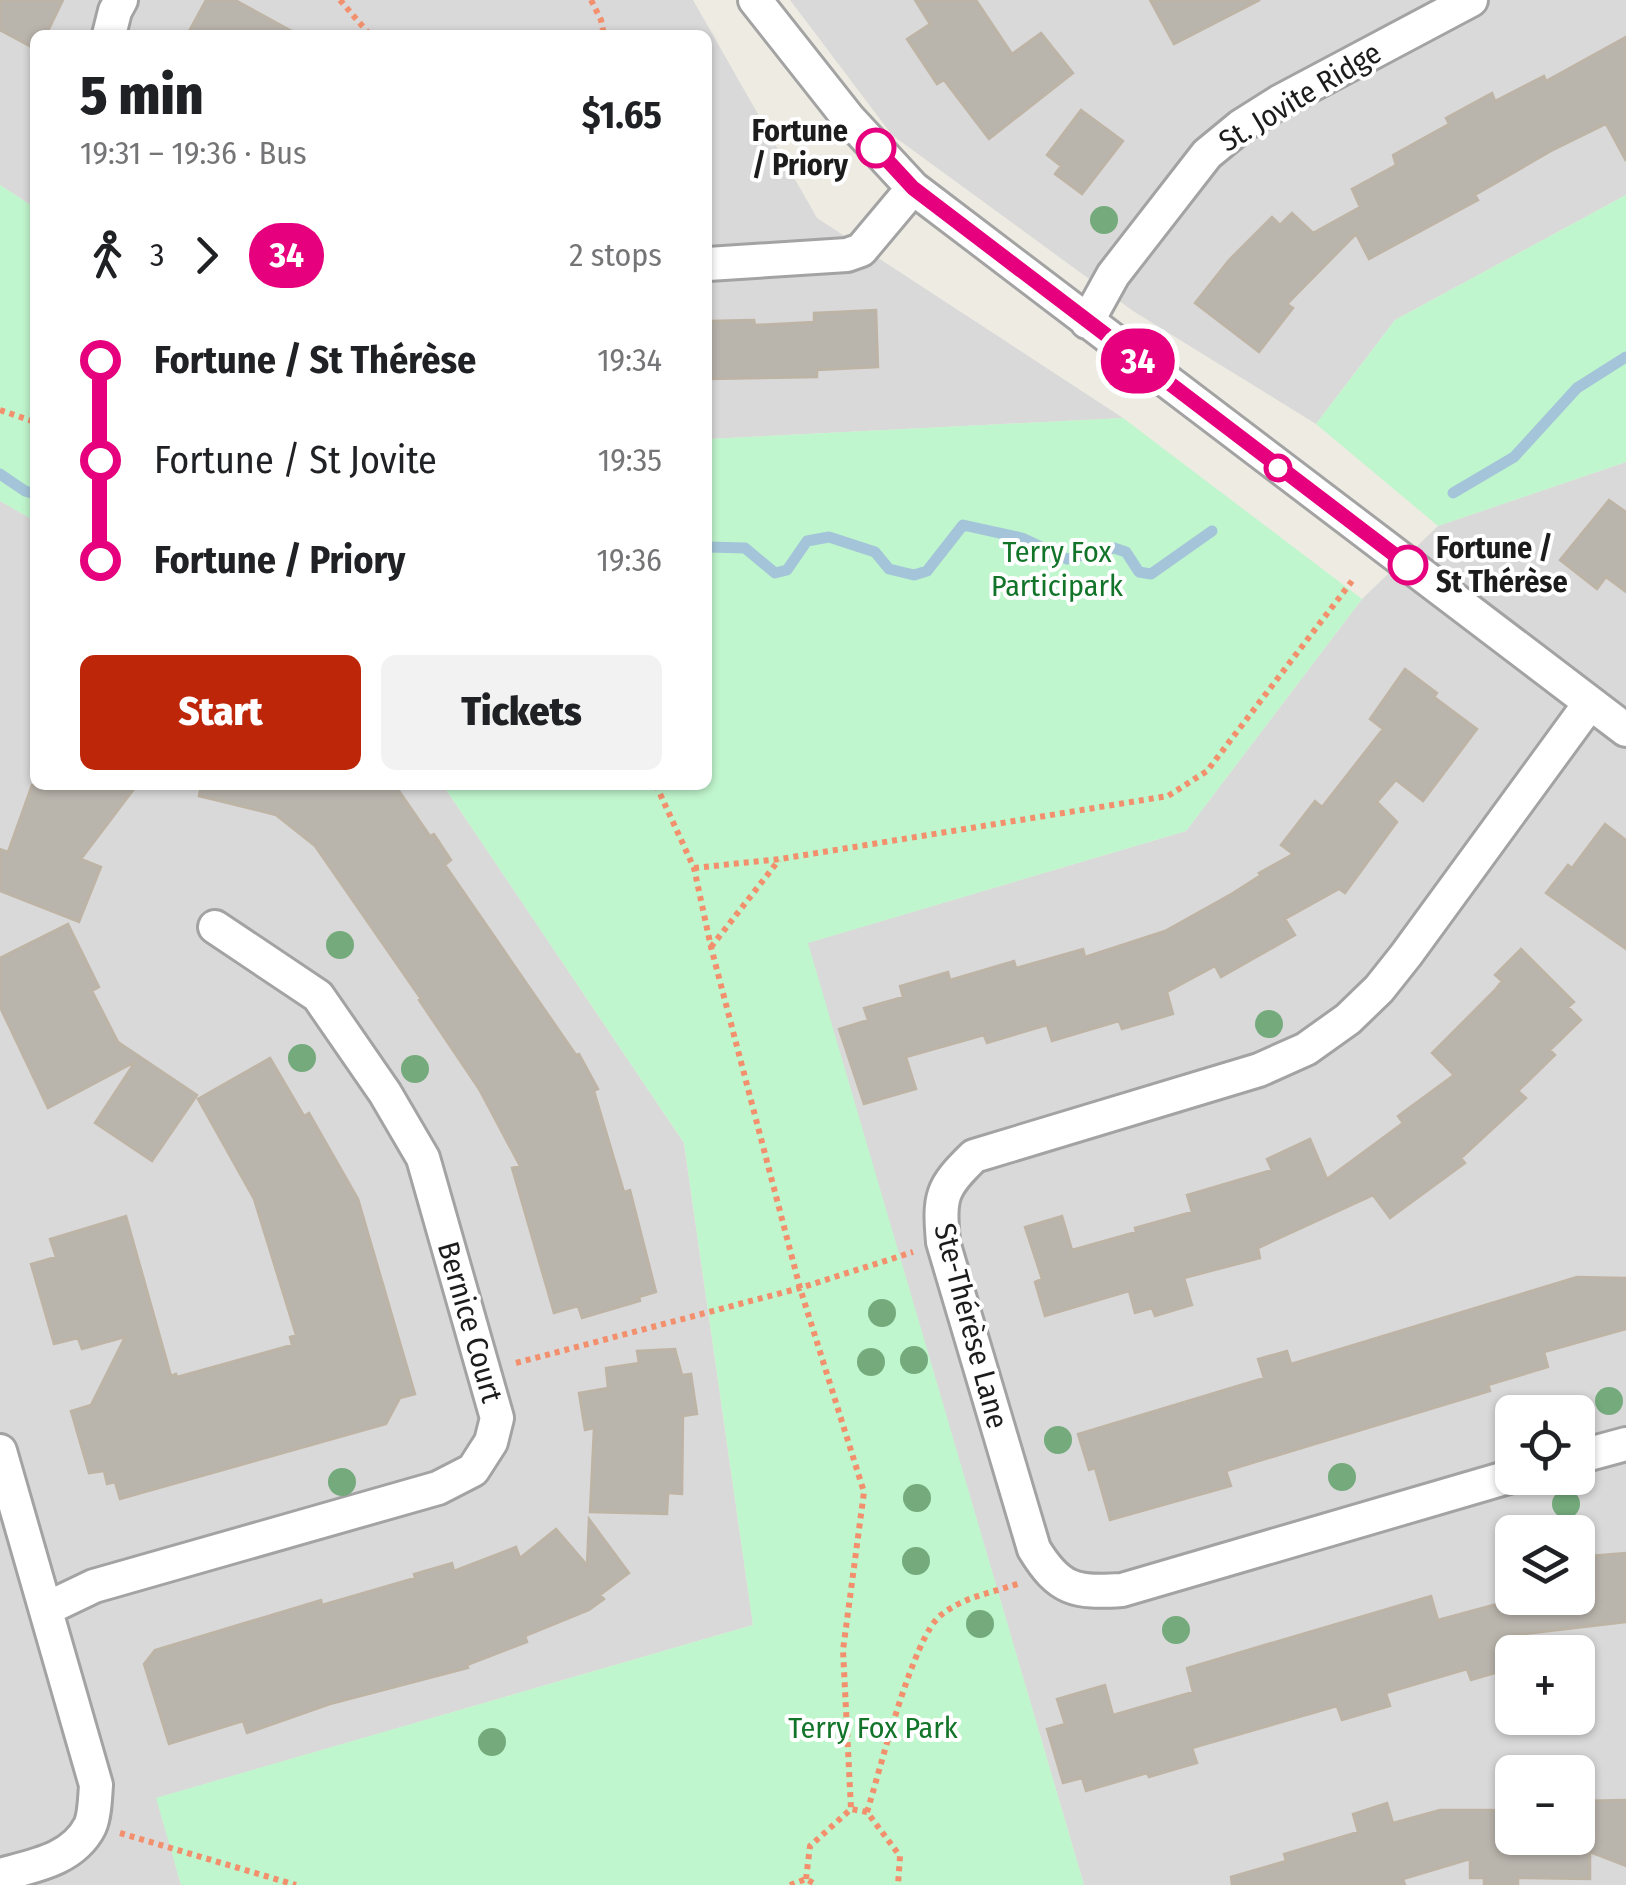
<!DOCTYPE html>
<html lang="en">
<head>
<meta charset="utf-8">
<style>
	body { margin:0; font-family:"Fira Sans Condensed",sans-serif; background:#f2f2f2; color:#202124; height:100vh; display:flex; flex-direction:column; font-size:38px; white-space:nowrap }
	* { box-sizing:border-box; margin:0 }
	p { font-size:32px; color:#757577 }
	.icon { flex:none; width:55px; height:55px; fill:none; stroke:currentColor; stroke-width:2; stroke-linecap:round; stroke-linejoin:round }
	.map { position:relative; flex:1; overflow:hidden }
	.side { position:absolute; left:30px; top:30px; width:682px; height:760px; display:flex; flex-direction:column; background:#fff; border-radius:15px; box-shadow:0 2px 8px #0004 }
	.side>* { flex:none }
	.badge { padding:0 20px; border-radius:32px; font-size:35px; line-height:65px }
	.tools { position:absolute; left:1495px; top:1395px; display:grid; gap:20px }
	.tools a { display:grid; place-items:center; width:100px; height:100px; border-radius:15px; background:#fff; box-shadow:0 2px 8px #0004; font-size:50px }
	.map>.badge { position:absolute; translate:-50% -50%; box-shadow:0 0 0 5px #fff }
	.legs { display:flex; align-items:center; gap:15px; height:110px; padding:0 50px; font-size:32px }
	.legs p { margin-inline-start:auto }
	.head { display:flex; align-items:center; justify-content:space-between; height:170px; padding:0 50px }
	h1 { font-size:55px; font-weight:800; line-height:75px }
	.button { display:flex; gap:20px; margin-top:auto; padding:20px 50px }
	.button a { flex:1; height:115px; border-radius:15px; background:#be260a; color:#fff; font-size:40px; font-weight:800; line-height:115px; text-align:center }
	.button a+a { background:#f2f2f2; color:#202124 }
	ul { padding:0 50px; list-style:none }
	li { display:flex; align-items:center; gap:35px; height:100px; font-size:38px }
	li i { display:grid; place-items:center; width:15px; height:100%; margin:0 12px; background:currentColor }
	li i::after { content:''; width:25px; height:25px; margin:-12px; border:8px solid; border-radius:50%; background:#fff }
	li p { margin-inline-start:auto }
	li:first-child i { background:linear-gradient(#0000 50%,currentColor 0) }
	li:last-child i { background:linear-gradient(currentColor 50%,#0000 0) }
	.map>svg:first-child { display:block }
	.residential { fill:#dad9d9; fill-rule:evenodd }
	.park { fill:#c0f6cd }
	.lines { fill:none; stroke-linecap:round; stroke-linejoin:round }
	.stream { stroke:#a4c5d9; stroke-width:11 }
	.building { fill:#b9b4ac; stroke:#beb4a5; stroke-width:2.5 }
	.minor-casing { stroke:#a3a3a3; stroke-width:38 }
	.path { stroke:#f2906e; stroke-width:6; stroke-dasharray:5 5; stroke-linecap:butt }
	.minor { stroke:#fff; stroke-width:32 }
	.tree { fill:#74aa7c }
	.line-1-casing { stroke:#fff; stroke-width:22 }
	.line-1 { stroke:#e6007e; stroke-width:15 }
	.stop-1-dot { fill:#fff; stroke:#e6007e; stroke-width:5 }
	.labels { text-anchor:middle; stroke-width:8; stroke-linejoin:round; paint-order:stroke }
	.street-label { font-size:30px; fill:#1c1c1c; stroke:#fff }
	.stop-label { font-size:30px; font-weight:bold; fill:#1c1c1c; stroke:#fff; text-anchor:end }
	.park-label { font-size:30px; fill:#117428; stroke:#fff }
</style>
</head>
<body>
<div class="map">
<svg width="1626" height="1885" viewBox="0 0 1626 1885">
	<rect width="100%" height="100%" fill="#edebe2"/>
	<path class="residential" d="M0,0H693L817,218L1123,418L708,439V35H35V208L0,185Z
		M790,0H1626V195L1395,320L1316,424L1133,311L892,135Z
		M1626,462V1885H1084L807,943L1186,831L1362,599L1438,526ZM1512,1412H1578V1478H1512ZM1512,1532H1578V1598H1512ZM1512,1652H1578V1718H1512ZM1512,1772H1578V1838H1512Z
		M0,501L35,521V785H443L684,1143L753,1625L157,1798L181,1885H0Z"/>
	<path class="park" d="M0,185L35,208V521L0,501Z
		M1626,195V462L1438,526L1316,424L1395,320Z
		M1123,418L1362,599L1186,831L808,943L1084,1885H181L156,1798L753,1625L684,1143L443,785H708V439Z"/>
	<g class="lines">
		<path class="stream" d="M0,474L25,491L35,494
			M1453,493L1514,457L1577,388L1626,357
			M708,547L745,548L775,573L787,570L807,541L829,537L875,552L889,569L914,575L927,571L963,525L1022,538L1067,559L1114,548L1126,552L1139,572L1151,574L1212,531"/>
	</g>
	<path class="building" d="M0,0H63L46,35H35V49L0,30Z
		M206,0H235L299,35H187Z
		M915,0H976L1012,54L1041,33L1073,73L989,139L944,80L937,84L907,39L930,24Z
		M1150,0H1260L1174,44Z
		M1626,37V161L1606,124L1551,151L1475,195L1478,200L1369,259L1356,234L1287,304L1293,308L1259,352L1195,303L1229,260L1272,217L1280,225L1292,213L1313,233L1360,207L1352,189L1396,165L1393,155L1449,124L1446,118L1492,93L1495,101L1544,76L1546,81Z
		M1081,110L1123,141L1082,194L1055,174L1061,166L1047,155Z
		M876,310L878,367L817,370V377L708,379V321L754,320L755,325L814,322V313Z
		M1609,500L1626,512V592L1606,577L1597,589L1560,560Z
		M1405,669L1437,693L1434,697L1477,729L1423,801L1396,780L1377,802L1397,822L1345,893L1339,889L1285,919L1295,935L1221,977L1215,966L1167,992L1173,1014L1122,1029L1119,1021L1052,1041L1047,1025L987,1043L984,1035L906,1057L916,1089L864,1104L839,1029L868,1020L864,1008L903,997L900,986L948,972L950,980L1014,961L1016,968L1083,949L1085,957L1165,931L1233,893L1261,875L1259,873L1293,854L1281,845L1315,801L1322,807L1383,729L1370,719Z
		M32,785H137L81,859L101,867L79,922L0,891V849L8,852Z
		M201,785H395L430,836L434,834L451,860L445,865L576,1055L579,1054L598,1089L594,1091L624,1192L630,1190L656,1292L639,1297L640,1301L582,1318L578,1306L554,1313L512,1168L520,1166L479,1089L419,1000L421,999L315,846L276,815L199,796Z
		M1605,824L1626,840V949L1546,893L1568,865L1572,868Z
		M68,924L99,987L92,991L118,1042L197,1095L152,1161L95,1123L135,1062L48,1108L0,1007V958Z
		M1521,949L1574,1002L1568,1007L1581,1020L1550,1050L1555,1055L1518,1091L1526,1098L1461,1158L1465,1163L1390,1218L1373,1195L1258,1248L1260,1258L1184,1278L1192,1305L1155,1316L1152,1308L1135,1313L1129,1291L1045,1316L1035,1282L1042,1279L1025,1227L1062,1216L1072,1250L1136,1232L1135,1228L1192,1212L1187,1195L1272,1170L1267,1159L1310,1139L1327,1179L1403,1123L1398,1116L1454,1075L1432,1053L1495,990L1502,981L1495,975Z
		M270,1058L304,1116L309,1113L358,1199L415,1394L400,1398L386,1424L120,1499L115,1482L107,1484L104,1471L89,1473L71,1411L91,1405L125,1337L82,1349L78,1338L54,1344L31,1264L56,1257L50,1239L126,1216L171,1376L176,1374L177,1377L292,1345L290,1337L296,1335L254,1199L198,1099Z
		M1577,1277L1626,1278V1329L1544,1352L1548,1367L1488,1385L1490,1391L1226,1471L1231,1486L1110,1520L1095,1468L1089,1470L1078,1434L1264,1378L1258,1359L1287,1351L1291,1364Z
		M675,1349L682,1375L691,1374L697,1414L683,1416L682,1494L668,1493L667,1514L590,1512L594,1428L585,1430L579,1393L608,1388L606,1368L639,1363L637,1351Z
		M589,1519L629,1573L600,1595L604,1599L589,1610L525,1636L527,1642L467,1665L468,1668L330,1704L247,1733L243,1721L169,1744L144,1664L155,1650L321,1600L322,1605L415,1578L414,1574L452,1563L454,1571L516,1547L520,1558L556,1529L587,1565Z
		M1626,1553V1622L1508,1636L1512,1668L1471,1680L1467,1669L1386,1693L1390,1706L1342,1720L1337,1706L1192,1748L1197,1763L1149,1777L1147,1773L1086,1791L1082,1778L1063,1783L1047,1729L1065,1724L1057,1699L1105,1685L1113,1715L1193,1692L1187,1668L1431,1596L1438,1620L1519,1598H1578V1557Z
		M1626,1800V1866L1590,1852V1879L1518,1878V1885H1484V1878H1470V1859L1403,1879L1405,1885H1232L1231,1877L1286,1861L1284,1854L1358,1832L1353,1814L1387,1803L1393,1823L1440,1810H1492L1512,1813V1838H1578V1801Z"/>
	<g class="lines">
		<defs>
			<path id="minor" d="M755,0L849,119L913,188L1626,730
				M109,35L115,11L121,0
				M708,264L847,255L861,250L913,188
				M1087,322L1113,275L1207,154L1241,126L1279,102L1471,0
				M0,1451L96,1785C95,1797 95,1815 90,1826C73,1860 33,1866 0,1875
				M1578,1457L1626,1444
				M1512,1476L1122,1590C1075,1593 1059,1590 1034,1549L943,1242C939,1196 941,1188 974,1156L1259,1070L1306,1049L1348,1019L1379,989L1406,955L1590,703
				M46,1609L94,1586L438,1488L473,1470L491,1442L497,1418L423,1158L385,1093L318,996L215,927"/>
		</defs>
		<use href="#minor" class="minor-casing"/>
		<path class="path" d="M340,0L370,35
			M591,0L601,20L604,35
			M0,410L35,422
			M656,785L694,868L711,947L800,1288L864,1492L843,1650L851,1809
			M694,868L780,859L1168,796L1207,771L1352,581
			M711,947L779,860
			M516,1363L800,1288L913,1252
			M867,1812C879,1774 913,1636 941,1615C965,1596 992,1593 1020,1583
			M120,1833L296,1885
			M806,1879L810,1846L851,1809L867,1812L900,1856L898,1885
			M790,1885L806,1879L817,1885"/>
		<use href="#minor" class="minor"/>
	</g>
	<g class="tree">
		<circle cx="1104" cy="220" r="14"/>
		<circle cx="340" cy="945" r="14"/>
		<circle cx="1269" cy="1024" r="14"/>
		<circle cx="302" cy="1058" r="14"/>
		<circle cx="415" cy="1069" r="14"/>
		<circle cx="882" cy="1313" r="14"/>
		<circle cx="914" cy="1360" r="14"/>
		<circle cx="871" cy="1362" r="14"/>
		<circle cx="1609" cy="1401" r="14"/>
		<circle cx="1058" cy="1440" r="14"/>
		<circle cx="1342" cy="1477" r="14"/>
		<circle cx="342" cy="1482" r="14"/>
		<circle cx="917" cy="1498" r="14"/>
		<circle cx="1566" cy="1504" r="14"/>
		<circle cx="916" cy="1561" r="14"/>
		<circle cx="980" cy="1624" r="14"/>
		<circle cx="1176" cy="1630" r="14"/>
		<circle cx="492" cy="1742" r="14"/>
	</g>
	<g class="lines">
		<defs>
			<path id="line-1" d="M876,148L913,188L1408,565"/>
		</defs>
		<use href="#line-1" class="line-1-casing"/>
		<use href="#line-1" class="line-1"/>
	</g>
	<g class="stop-1-dot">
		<circle cx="876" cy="148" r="18"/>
		<circle cx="1278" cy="468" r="12"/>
		<circle cx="1408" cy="565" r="18"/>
	</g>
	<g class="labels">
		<g class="street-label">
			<text transform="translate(1300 97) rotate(-31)" y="10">St. Jovite Ridge</text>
			<text transform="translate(470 1322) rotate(74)" y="10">Bernice Court</text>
			<text transform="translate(971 1326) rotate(75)" y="10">Ste-Thérèse Lane</text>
		</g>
		<g class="stop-label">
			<text x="848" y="141">Fortune<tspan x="848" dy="34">/ Priory</tspan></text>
			<text x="1436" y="558" text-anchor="start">Fortune /<tspan x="1436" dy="34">St Thérèse</tspan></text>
		</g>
		<g class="park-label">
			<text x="1057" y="562">Terry Fox<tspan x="1057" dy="34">Participark</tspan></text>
			<text x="873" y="1738">Terry Fox Park</text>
		</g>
	</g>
</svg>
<div class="tools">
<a><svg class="icon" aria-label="locate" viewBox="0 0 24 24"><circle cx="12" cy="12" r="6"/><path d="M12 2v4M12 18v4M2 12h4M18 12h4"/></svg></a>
<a><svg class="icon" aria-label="layers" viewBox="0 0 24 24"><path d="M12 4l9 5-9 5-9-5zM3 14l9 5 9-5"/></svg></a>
<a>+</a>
<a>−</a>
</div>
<b class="badge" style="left:1138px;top:361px;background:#e6007e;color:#fff">34</b>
<section class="side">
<div class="head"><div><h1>5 min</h1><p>19:31 – 19:36 · Bus</p></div><b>$1.65</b></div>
<div class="legs"><svg class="icon" aria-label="walk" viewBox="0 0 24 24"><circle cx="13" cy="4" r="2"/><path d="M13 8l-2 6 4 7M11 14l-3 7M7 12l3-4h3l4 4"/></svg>3<svg class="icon" aria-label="forward" viewBox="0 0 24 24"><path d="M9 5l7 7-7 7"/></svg><b class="badge" style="background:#e6007e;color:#fff">34</b><p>2 stops</p></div>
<ul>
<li><i style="color:#e6007e"></i><b>Fortune / St Thérèse</b><p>19:34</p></li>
<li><i style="color:#e6007e"></i><span>Fortune / St Jovite</span><p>19:35</p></li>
<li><i style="color:#e6007e"></i><b>Fortune / Priory</b><p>19:36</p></li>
</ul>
<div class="button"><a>Start</a><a>Tickets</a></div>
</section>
</div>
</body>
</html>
